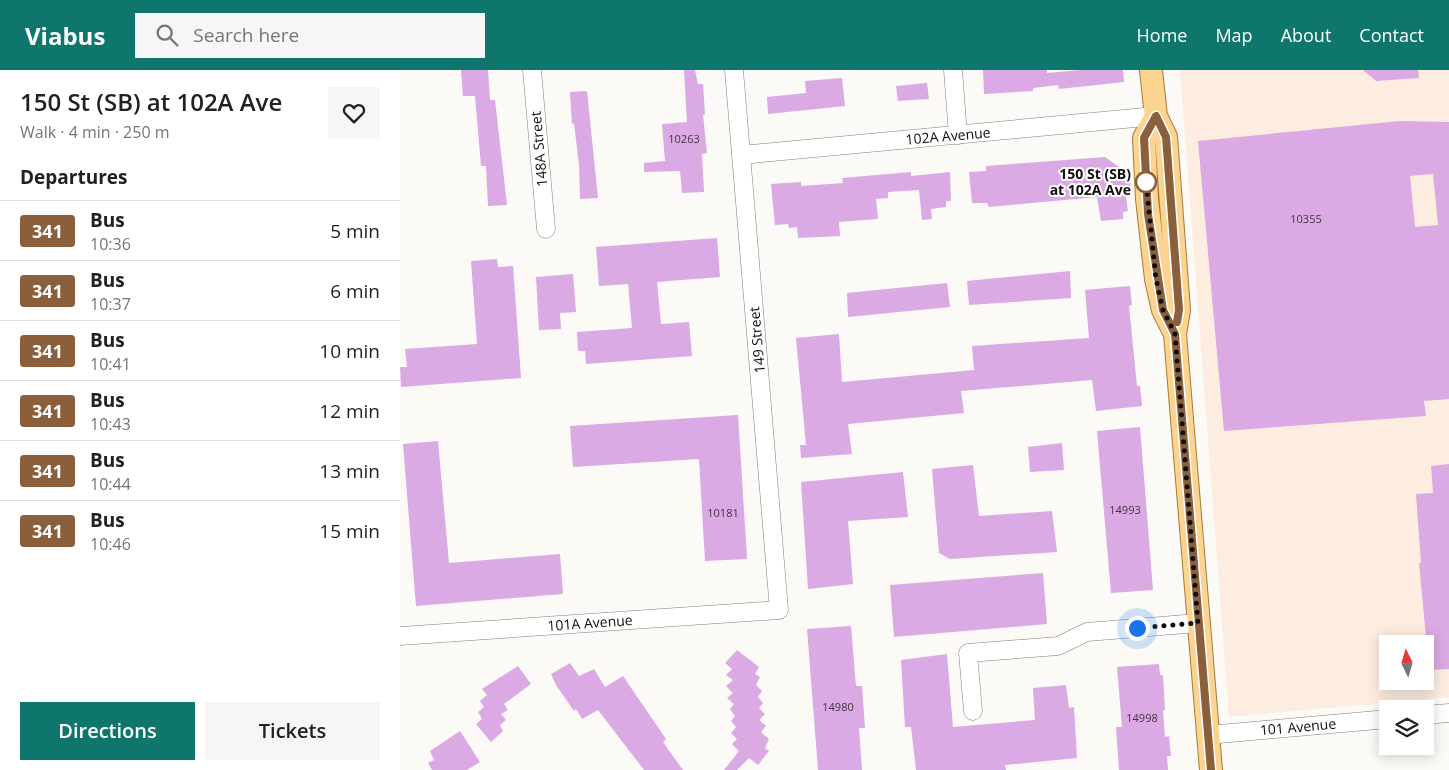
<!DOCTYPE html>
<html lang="en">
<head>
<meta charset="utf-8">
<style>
	body { margin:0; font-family:"Open Sans",sans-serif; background:#f6f6f6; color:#202124; height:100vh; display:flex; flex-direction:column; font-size:19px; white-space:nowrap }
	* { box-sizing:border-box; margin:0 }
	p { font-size:16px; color:#757577 }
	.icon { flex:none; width:28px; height:28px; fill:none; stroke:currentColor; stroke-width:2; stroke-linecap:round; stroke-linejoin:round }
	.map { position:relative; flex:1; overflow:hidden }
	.drawer { display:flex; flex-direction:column; background:#fff; width:400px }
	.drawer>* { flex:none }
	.badge { padding:0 10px; border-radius:4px; font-size:18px; line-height:32px }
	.needle { width:32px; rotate:355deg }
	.fabs { position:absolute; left:979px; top:565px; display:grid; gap:10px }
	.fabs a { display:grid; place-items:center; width:55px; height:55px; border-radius:0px; background:#fff; box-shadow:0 2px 12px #0003; font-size:25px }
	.you { position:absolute; width:25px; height:25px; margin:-12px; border:4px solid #fff; border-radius:50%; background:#1a73e8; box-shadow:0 0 0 8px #1a73e833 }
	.map>.badge { position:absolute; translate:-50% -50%; box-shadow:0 0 0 2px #fff }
	h2 { padding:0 20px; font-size:19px; line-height:45px }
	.round { display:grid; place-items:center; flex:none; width:52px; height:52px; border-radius:0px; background:#f6f6f6 }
	.summary { display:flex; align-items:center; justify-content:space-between; height:85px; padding:0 20px }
	h1 { font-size:24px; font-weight:600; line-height:38px }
	.action { display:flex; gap:10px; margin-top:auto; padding:10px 20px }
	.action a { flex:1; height:58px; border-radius:0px; background:#0f766e; color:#fff; font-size:20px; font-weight:600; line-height:58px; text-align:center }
	.action a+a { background:#f6f6f6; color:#202124 }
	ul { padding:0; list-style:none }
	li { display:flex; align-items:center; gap:15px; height:60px; padding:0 20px; border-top:1px solid #e0e0e0 }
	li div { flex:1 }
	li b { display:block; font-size:19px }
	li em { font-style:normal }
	li .badge { min-width:55px; font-weight:700; text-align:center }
	header { display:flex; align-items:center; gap:30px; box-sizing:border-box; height:70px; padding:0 25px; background:#0f766e; color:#fff }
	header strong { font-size:24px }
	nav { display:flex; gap:28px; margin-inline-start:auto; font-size:18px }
	.search { width:350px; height:45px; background:#f6f6f6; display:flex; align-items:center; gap:12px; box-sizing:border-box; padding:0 18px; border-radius:0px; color:#757577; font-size:19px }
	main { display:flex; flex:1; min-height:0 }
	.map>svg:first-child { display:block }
	.commercial { fill:#fdede1; fill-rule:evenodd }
	.building { fill:#dba9e3; fill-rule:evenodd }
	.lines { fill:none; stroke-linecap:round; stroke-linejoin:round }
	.minor-casing { stroke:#7e7e7b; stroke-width:19 }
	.major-casing { stroke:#a67c34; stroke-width:24 }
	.minor { stroke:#fff; stroke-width:18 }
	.major { stroke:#fbd492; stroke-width:22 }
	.line-casing { stroke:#fff; stroke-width:11 }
	.line { stroke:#8b5e3c; stroke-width:8 }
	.walk { stroke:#0f0e0d; stroke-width:5; stroke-dasharray:0 9 }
	.stop-dot { fill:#fff; stroke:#8b5e3c; stroke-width:2.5 }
	.labels { text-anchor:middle; stroke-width:4; stroke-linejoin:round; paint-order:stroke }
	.number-label { font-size:11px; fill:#423542 }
	.street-label { font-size:14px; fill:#0f0e0d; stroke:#fff }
	.stop-label { font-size:14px; font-weight:bold; fill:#0f0e0d; stroke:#fff; text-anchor:end }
</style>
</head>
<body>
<header>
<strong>Viabus</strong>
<div class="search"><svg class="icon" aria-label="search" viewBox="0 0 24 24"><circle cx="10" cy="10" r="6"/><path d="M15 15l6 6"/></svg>Search here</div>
<nav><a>Home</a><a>Map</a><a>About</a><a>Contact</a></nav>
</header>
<main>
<section class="drawer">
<div class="summary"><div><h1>150 St (SB) at 102A Ave</h1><p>Walk · 4 min · 250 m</p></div><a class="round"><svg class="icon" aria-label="heart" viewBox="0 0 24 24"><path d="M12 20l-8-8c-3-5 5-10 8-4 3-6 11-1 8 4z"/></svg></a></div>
<h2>Departures</h2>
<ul>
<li><span class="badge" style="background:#8b5e3c;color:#fff">341</span><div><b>Bus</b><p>10:36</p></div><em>5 min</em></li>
<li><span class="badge" style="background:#8b5e3c;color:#fff">341</span><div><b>Bus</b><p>10:37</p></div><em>6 min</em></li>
<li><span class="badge" style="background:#8b5e3c;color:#fff">341</span><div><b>Bus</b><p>10:41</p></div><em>10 min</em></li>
<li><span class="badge" style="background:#8b5e3c;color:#fff">341</span><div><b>Bus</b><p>10:43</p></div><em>12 min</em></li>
<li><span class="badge" style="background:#8b5e3c;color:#fff">341</span><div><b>Bus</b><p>10:44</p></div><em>13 min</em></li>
<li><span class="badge" style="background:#8b5e3c;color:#fff">341</span><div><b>Bus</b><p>10:46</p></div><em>15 min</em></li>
</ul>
<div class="action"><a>Directions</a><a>Tickets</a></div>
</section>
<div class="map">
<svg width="1049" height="700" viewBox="0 0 1049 700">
	<rect width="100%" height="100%" fill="#fbfaf7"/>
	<path class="commercial" d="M780,0H1049V627L829,647ZM988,574H1025V611H988Z"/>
	<path class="building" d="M61,0H88L90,30H95L107,135L88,136L86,96H81L75,26H63Z
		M284,0H295L298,14H303L305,45H303L307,83L302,84L304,122L282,123L280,101L244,102V93L265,91L262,54L287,52Z
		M583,0H647V3L681,0H723L724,12L659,19L658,15L633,18V21L584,24Z
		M963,0H1018L1019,8L976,11Z
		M442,8L445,36L368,44L367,27L406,23L405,11Z
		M527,13L529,29L498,31L496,16Z
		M187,21L198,128L180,129L179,95L174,53L172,54L170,22Z
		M1000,51L1049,52V329L1024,331L1026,346L824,361L798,71ZM1033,104L1038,155L1015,157L1010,106Z
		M705,87L722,99L724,107H730L731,126L726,127L728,141L723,142V149L701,151L697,127L589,137L587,133H572L569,102L586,101V96Z
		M511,102V106L550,102L551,131H546V137L531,139L532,149L522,150L519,120L488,122V128L476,129L478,149L439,152L440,166L398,168L397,157L389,158L388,154L375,155L371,114L401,112V116L443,113L442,108Z
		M317,168L320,207L257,212L261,254L289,252L292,286L186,294L185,281H178L177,262L232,258L228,214L199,216L196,177Z
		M97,189L98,197L113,196L121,308L1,317L0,297H7L5,279L77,274L71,191Z
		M670,201L671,228L569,235L567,211Z
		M173,204L176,242L160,243L161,259L139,260L136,207Z
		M547,213L550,237L448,247L447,223Z
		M730,216L732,235L729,236L737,316H740L742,336L696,341L692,310L561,321L564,343L448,354L452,384L401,388L400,375H406L396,268L439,264L442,312L574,300L572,276L689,268L685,220Z
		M338,345L347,489L305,491L299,389L173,397L170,356Z
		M740,357L753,520L711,523L697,361Z
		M38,371L49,493L160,484L163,524L16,536L3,374Z
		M662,373L664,400L630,402L628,377Z
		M1049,394V599L1029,600L1019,493H1021L1016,424L1033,423L1031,396Z
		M573,395L579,446L652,441L657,482L550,489L539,483L532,399Z
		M503,402L508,447L448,451L453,514L408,519L401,412Z
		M643,503L647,554L494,567L490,515Z
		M451,556L456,616H462L465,658H459L462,700H418L407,559Z
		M337,580L359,597L355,604L360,607L356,615L362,621L358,627L363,633L359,638L365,644L359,650L366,656L361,662L369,669L365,678L369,681L358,695L349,688L337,700H324L339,681L332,674L337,669L331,663L336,657L331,651L335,646L330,639L334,634L327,628L333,623L326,616L333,610L326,605L332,599L325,593Z
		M547,584L553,657L635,650L633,618L666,615L669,638L674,637L677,688L605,695L606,700H516L511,657H505L501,590Z
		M170,593L179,606L194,599L205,617L223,606L266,669L263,672L283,700H244L198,640L182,649L176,639L174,641L156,615L151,604Z
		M759,594L760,605H763L765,640H763L765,667L769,666L771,686H767L768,700H719L716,657H722L717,597Z
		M118,596L131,614L104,634L108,640L101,644L106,650L100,655L103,661L91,672L76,654L82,649L78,642L84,637L80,631L87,625L82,619Z
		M60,661L80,692L67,700H32L28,693L34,690L30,681Z"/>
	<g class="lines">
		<defs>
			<path id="minor" d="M132,0L146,159
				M553,0L558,65
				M341,85L756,46
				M0,566L379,540L334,0
				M573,641L568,583L658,576L687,562L798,553
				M1025,645L1049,643
				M808,665L988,649"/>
			<path id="major" d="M751,0L756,46L766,67L779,240L775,264L811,700
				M756,46L744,68L747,129L756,209L763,240L775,264"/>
		</defs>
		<use href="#minor" class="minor-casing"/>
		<use href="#major" class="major-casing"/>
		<use href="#minor" class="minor"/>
		<use href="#major" class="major"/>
	</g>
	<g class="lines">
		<defs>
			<path id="line" d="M777,252L779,240L766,67L756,46L744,68L748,144L763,240L775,264L811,700"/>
		</defs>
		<use href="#line" class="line-casing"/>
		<use href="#line" class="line"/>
		<path class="walk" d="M737,558L798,553L775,264L763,240L756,209L746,112"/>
	</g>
	<circle class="stop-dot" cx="746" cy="112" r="10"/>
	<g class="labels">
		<g class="number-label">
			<text x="284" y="73">10263</text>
			<text x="906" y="153">10355</text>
			<text x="725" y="444">14993</text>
			<text x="323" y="447">10181</text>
			<text x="438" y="641">14980</text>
			<text x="742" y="652">14998</text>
		</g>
		<g class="street-label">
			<text transform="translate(548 66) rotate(-5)" y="5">102A Avenue</text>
			<text transform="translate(139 79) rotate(-95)" y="5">148A Street</text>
			<text transform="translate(357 270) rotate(-95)" y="5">149 Street</text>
			<text transform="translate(190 553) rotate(-4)" y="5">101A Avenue</text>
			<text transform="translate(898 657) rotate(-5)" y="5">101 Avenue</text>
		</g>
		<g class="stop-label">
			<text x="731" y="109">150 St (SB)<tspan x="731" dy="16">at 102A Ave</tspan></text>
		</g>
	</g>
</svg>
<div class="fabs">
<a><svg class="needle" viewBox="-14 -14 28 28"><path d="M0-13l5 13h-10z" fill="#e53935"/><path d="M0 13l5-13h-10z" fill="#757577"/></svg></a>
<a><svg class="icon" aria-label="layers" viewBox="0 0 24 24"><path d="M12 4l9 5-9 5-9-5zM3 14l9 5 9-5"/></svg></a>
</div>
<div class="you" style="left:737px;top:558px"></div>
</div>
</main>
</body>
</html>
